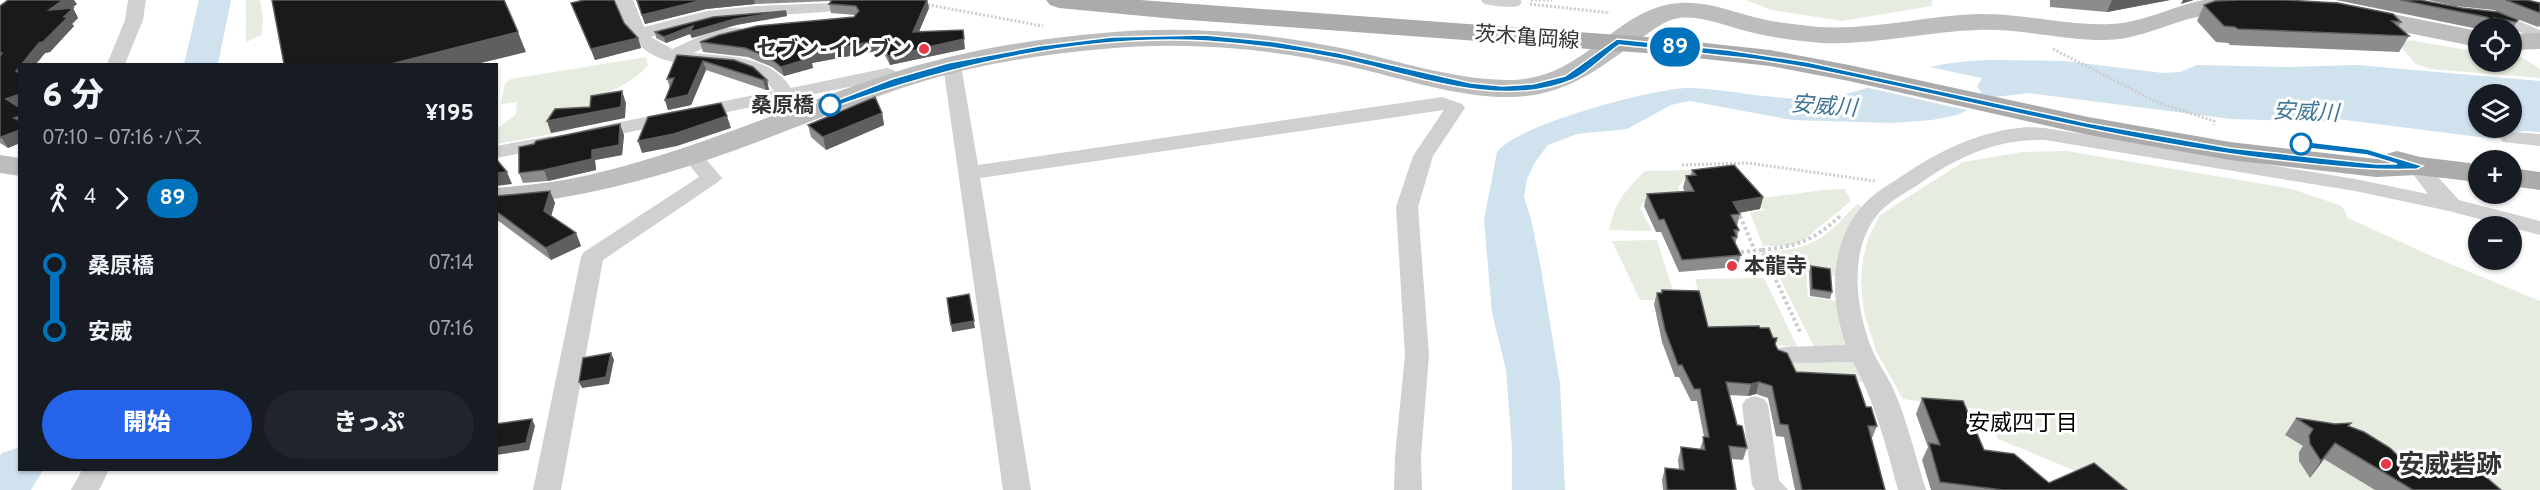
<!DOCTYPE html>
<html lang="ja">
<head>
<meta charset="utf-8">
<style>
	body { margin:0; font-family:Overpass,"Noto Sans JP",sans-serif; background:#20242c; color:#f1f3f6; height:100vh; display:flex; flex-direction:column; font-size:22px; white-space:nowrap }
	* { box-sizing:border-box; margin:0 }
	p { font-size:20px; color:#9ea1a6 }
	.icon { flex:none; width:33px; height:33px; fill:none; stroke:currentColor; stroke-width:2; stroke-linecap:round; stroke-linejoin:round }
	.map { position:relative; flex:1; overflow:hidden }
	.side { position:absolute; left:18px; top:63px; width:480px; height:408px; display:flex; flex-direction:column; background:#171b24; border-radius:0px; box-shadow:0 2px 4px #0004 }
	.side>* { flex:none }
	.badge { padding:0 12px; border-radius:20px; font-size:21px; line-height:39px }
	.tools { position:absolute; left:2468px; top:18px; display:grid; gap:12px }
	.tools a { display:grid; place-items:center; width:54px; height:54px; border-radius:50%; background:#171b24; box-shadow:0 2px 4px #0004; font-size:30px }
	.map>.badge { position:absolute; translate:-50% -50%; box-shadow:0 0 0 3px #fff }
	.legs { display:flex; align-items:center; gap:9px; height:66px; padding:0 24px; font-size:20px }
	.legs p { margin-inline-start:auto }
	.head { display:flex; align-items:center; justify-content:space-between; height:102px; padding:0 24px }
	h1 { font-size:33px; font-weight:800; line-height:45px }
	.button { display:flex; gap:12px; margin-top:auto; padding:12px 24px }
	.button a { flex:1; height:69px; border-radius:36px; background:#2563eb; color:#fff; font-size:24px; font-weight:800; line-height:69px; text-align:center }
	.button a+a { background:#20242c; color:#f1f3f6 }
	ul { padding:0 24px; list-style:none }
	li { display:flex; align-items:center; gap:21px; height:66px; font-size:22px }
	li i { display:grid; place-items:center; width:9px; height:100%; margin:0 8px; background:currentColor }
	li i::after { content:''; width:15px; height:15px; margin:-8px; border:4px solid; border-radius:50%; background:#171b24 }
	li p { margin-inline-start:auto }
	li:first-child i { background:linear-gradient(#0000 50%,currentColor 0) }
	li:last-child i { background:linear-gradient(currentColor 50%,#0000 0) }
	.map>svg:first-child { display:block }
	.green { fill:#e6ecdf }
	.water { fill:#cfe2ee; fill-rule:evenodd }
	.pier { fill:#fff }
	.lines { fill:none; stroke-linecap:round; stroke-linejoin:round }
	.river { fill:#cfe2ee; fill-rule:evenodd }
	.path-far1 { stroke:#cdcdcd; stroke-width:3; stroke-dasharray:2 2; stroke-linecap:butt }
	.path { stroke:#cdcdcd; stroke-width:4; stroke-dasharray:3 3; stroke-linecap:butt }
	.street { fill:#d0d0d0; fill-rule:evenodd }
	.secondary { fill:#bdbdbd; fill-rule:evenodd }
	.primary { fill:#ababab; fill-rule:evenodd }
	.wall { fill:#8c8c8c }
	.shaded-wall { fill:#5f5f5f }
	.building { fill:#1a1a1a; stroke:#5f5f5f; stroke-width:1.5 }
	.line-1 { fill:#0072bc; stroke:#fff; stroke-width:1.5 }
	.poi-dot { fill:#e63946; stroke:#fff; stroke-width:2 }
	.stop-1-dot { fill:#fff; stroke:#0072bc; stroke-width:3 }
	.labels { text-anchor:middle; stroke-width:6; stroke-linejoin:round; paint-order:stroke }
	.street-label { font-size:21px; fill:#333; stroke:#fff }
	.poi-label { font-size:21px; font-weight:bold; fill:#333; stroke:#fff; text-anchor:end }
	.stop-label { font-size:21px; font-weight:bold; fill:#333; stroke:#fff; text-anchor:end }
	.water-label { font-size:22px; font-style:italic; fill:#3f7597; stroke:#fff }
	.neighbourhood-label { font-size:22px; fill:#000; stroke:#fff }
	.near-poi-label { font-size:26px; font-weight:bold; fill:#333; stroke:#fff; text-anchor:start }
</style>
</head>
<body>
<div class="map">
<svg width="2540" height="490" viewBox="0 0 2540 490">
	<rect width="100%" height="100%" fill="#fff"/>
	<path class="green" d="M246,0H260L263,20L262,35L246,42Z
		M1746,0H1932V6L1842,21L1772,10Z
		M2410,40L2478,52V62H2511V53H2515L2540,69V78L2430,69L2416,64L2399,45Z
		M646,57L648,65C634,82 614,88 597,100C588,106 580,120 573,130L497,144L496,130L516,114L517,102L501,104L505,83L511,79Z
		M2067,151L2292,189L2342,206L2348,218L2434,257L2540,301V490H2106L2090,477L1998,439L1986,410L1903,399L1876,351L1864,312L1861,282L1863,259L1868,239L1880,215L1963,162L2022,152Z
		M1734,169L1739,174L1685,179L1679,186L1680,202L1643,203L1640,208L1652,231L1609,230C1616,200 1624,192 1645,171Z
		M1845,189L1851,201L1804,240L1792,245L1763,246L1750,213L1764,210L1755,199L1823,190Z
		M1857,204L1862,207L1837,276L1806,272L1808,297L1836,301L1840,328L1848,346L1816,351L1767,252C1819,247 1821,240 1857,204Z
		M1657,240L1676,300H1640L1612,241Z
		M1764,278L1798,348L1709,334L1695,279Z
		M1852,356L1864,382L1787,380L1791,360Z"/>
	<path class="water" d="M1989,60L2065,61L2163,73L2180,72L2197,65L2288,67L2357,65L2540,81V132L2524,131L2495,139L2086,87L2052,84L2021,87L1957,115L1932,120L1891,123L1792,120L1690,101L1671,105L1627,129L1577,134L1548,145L1535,162L1527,179L1524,197L1531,219L1541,268L1560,384L1565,490H1512V448L1506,370L1492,313L1484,220L1497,152C1516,125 1654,88 1689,88C1735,89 1784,104 1830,97C1864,92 1897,76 1931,67C1950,62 1969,61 1989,60ZM2478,94H2511V128H2478Z"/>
	<path class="pier" d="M1925,66L2032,89L2021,90L1975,112L1860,86Z"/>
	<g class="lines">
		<path class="river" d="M199,0H231L218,64H184Z
			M2029,71L2231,97L2323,100L2336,103L2341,111L2336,119L2323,122L2231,119L2029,93L1995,97L1982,94L1977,86L1982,78Z
			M20,447V470H43L31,490H0V456L2,453Z"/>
		<path class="path-far1" d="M1531,0H1552
			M924,4L1043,26
			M1530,4L1610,13
			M2053,49L2159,103L2214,121V125
			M1682,165L1748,163L1875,181
			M1738,211L1741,218
			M1838,218L1840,216"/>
		<path class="path" d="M1740,216L1755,251L1762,250L1801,334
			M1762,250C1798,246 1813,241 1840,216
			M1741,252L1755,251"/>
		<path class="street" d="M128,0H146L143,20L125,64H107L125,20Z
			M615,0H633L644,27L707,11L755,6L831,3L834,7L831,11L825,12C766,16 706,16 651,37L672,49C693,40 721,23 744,29L747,33L744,37L717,42L693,53C729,57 769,55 791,88L887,68L894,70L906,81L903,85L896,87L883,80L591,140L584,138L581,134L584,130L591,128L774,91C734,33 647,108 615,0Z
			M1481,0H1520L1522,2L1519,6C1508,8 1495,6 1484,4Z
			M2486,11L2500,13L2540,30V41L2511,28L2480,20L2477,16L2480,12Z
			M952,59L959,61L961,65L978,165L1442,97L1462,104L1465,108L1433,156L1418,207L1429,355L1421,456L1422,490H1394L1395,456L1405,355L1396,207L1413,156L1444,110L980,178L1031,490H1003L943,65L945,61Z
			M2027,127L2045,128L2355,179L2428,194L2407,166L2410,162L2417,160L2424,162L2459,200L2540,221V235L2449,211L2355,191L2045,140C1998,139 1961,155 1922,182C1908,192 1890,200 1878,214C1847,251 1856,313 1874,354C1879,365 1887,375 1892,386C1907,419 1915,455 1926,490H1898C1886,446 1875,402 1853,362L1785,363L1776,361L1773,355L1776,349L1785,347L1846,345C1829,299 1829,241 1865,203C1876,191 1892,183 1905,174C1944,148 1981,131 2027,127Z
			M2510,132L2540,134V146L2503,142L2500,138L2503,134Z
			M550,136L557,138L560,142L557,146L496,158V146Z
			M692,149L699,151L722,178L718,182L603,260L561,490H533L581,257L584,252L699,177L682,155L685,151Z
			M1755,396L1764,399L1768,405L1779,480L1788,490H1755L1752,485L1742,405L1746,399Z
			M82,470H109L99,490H71Z"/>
		<path class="secondary" d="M2204,0H2256L2259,4L2255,9C2237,14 2219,12 2201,16C2167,23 2139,40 2104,40C2061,40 2020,28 1977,30C1925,32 1874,45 1822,43C1798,41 1774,38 1750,32C1727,27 1703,15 1679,18C1664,20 1652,31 1639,40C1593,73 1561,99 1500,97C1448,95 1398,77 1348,66C1268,48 1185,41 1103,49C1043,54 982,64 924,81C851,103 781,135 710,159C640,183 570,199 496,207V188C532,185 567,181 601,172C699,148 791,106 886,75C956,52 1030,39 1103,33C1183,25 1263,32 1341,48C1396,60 1450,79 1506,80C1585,82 1614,7 1680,3C1707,1 1732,12 1758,18C1778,23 1799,25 1819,27C1873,30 1925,16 1978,14C2022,13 2066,26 2110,24C2143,23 2172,6 2204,0Z
			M2357,7L2478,31V47L2348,21L2344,15L2348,9Z
			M2540,33V49L2511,50V34Z
			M0,155L20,158V176L0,173Z"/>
		<path class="primary" d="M1046,0H1140L1659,38L1770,50L1849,65L2088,117L2230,142L2376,159L2383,158L2386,154L2397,151L2420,157L2478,164V182L2417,175L2376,177L2230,160L2088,135L1849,81L1770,66L1659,54L1175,19L1059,8L1050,5Z
			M2511,168L2540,172V190L2511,186Z"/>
	</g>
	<path class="wall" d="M636,0H927L929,8L919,31L965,49L890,65L882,50L812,63L813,68L784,76L772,67L748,57L703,52L700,42L854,17L856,15L831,13L829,4L831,1L755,4L706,9L645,24Z
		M2050,0H2170L2107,12L2050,7Z
		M2336,0H2420L2518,20L2511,31V28L2478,29Z
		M2428,0H2527L2540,3V26L2538,27L2494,10L2455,6Z
		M571,3L624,23L638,38L641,48L595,60Z
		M77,4L71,9L73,8L78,18L72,24L74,26L50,52L45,53L36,64H20V107H18L20,108V143L8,148L0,143V6Z
		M2204,5L2401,22L2398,27L2409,36L2399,52L2230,45L2228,43L2216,42L2197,21Z
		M786,11L787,16L736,25L692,38L690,34L666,43L656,38L655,32Z
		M677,55L734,60L767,80L769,90H766L706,70L691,105L668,110L665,100L670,88L667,79Z
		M882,113L884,125L826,150L811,137L808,125Z
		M624,135L622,155L595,160L596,170L548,181L523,183L519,173Z
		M1692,170L1763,197L1760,209L1739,213L1740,214L1737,226L1739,230L1735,245L1741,255L1737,267L1679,272L1661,232H1656L1644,206L1647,194L1685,192L1683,188L1686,176L1691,175Z
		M550,191L555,203L551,216L576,233L581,246L551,260L496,219V196Z
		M1811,266L1832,292L1830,299L1810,296L1809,272Z
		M1662,290L1708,327L1760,328L1775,344L1778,350L1796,372L1866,407L1877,426L1872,438H1871L1885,490H1795L1784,437L1776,436L1768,398L1756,394L1748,396L1729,395L1737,425L1747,448L1743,460L1731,459L1736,490H1663L1662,480L1665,468L1679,469L1678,460L1681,447L1700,449L1704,437L1697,401H1691L1679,377H1675L1662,342L1654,304L1657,293H1661Z
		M1922,398L1984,450L2049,483L2127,490H1931L1922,460L1928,447L1916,414Z
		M2296,418L2348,427L2405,472L2501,490H2375L2324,459L2310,478L2299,461V452L2303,446L2285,435Z"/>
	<path class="shaded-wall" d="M63,0H74L77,4L55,20L49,10Z
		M703,0H754L755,4L706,9L645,24L642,15Z
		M927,0L929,8L915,41L913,32Z
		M2112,0H2170L2107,12Z
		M2183,0H2194L2181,4Z
		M73,8L78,18L72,24L74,26L50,52L45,53L36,64H22L39,43Z
		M786,11L787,16L736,25L692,38L690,34L666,43L664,37L693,26Z
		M963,30L965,49L890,65L888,56Z
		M518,32L526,52L477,64H391Z
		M638,38L641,48L595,60L591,49Z
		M880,40L882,50L812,63L813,68L784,76L781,67L807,54Z
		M703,61L706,70L691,105L668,110L665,100Z
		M763,80H767L769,90H766Z
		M622,91L626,103L625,118L551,133L547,121L621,107Z
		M20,94V107L13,110L6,99Z
		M882,113L884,125L826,150L823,137Z
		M727,116L731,128L677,146L642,153L638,141Z
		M620,124L624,135L622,155L595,160L596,170L548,181L544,170L592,150Z
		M20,130V143L8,148L1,137Z
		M507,172L512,184L496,186V173Z
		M550,191L555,203L549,223L544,211Z
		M1763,197L1760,209L1730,214L1733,202Z
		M576,233L581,246L551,260L546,248Z
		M969,294L975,328L952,332L951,325Z
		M611,353L614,360L609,384L582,388L579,382Z
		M1759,382L1756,394L1748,396L1751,384Z
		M532,419L535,426L529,450L496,455V448Z
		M2335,443L2324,459L2310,478L2321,461Z"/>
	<path class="building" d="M8,0H63L49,10L73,8L64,17H68L43,42L39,43L22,64H20V67L16,71L20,74V94L6,99L20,108V116L14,118L20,121V130L1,137H0V56L2,53H0V6Z
		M272,0H504L518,32L391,64H284Z
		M584,0H614L624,23L638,38L591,49L571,3Z
		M637,0H703L642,15Z
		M832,0H927L913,32L963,30L964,39L888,56L880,40L807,54L811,58L781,67L770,58L745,48L700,42L719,35L757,26L854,17L859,11L856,6L829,4Z
		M2238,0H2285L2338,3L2393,14L2401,22L2392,21L2409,36L2238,29L2235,27L2224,26L2204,5L2215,1Z
		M2401,0H2420L2462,8L2498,12L2518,20L2516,22L2494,18L2495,21L2486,17Z
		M2506,0H2527L2540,3V13Z
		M786,11L735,19L690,32L693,26L664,37L655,32L713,17Z
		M677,55L734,60L753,67L767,80H763L703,61L688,95L665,100L674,78L667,79Z
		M622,91L621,107L547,121L555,109L590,107L591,96Z
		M875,97L882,113L823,137L808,125Z
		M721,103L727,116L674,134L638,141L648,117Z
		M620,124L619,145L592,150V159L544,170L519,173V147L534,144L536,141Z
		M496,159L507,172L496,173Z
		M1734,165L1763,197L1733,202L1740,214L1731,215L1739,230H1734L1737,237H1732L1741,255L1682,260L1664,219L1659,220L1647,194L1694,191L1686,176L1696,175L1692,170Z
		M550,191L544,211L576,233L546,248L496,211V196Z
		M1811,266L1830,269L1832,292L1812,289Z
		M1662,290L1699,291L1708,327L1759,326L1760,328H1769L1773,338H1777L1775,344L1778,350L1787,353L1796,372L1855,375L1866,407H1871L1877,426H1868L1885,490H1802L1788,425L1780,424L1772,386L1759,382L1751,384L1726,382L1737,425L1742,426L1747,448L1729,446L1736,490H1667L1665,468L1684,470L1681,447L1705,450L1703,437H1709L1700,389H1694L1682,365H1678L1665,330L1657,293H1662Z
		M969,294L974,321L951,325L947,298Z
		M611,353L606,377L579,382L583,358Z
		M1922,398L1963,401L1984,450L2014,454L2049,483L2094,463L2127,490H2003L1940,482L1929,443L1940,445Z
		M2296,418L2335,424L2351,423L2348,426L2364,432L2390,448L2399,457L2405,472L2428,463L2440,462L2471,469L2486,477L2501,490H2413L2335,443L2321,461L2310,444L2309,436L2313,429Z
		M532,419L526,443L496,448V424Z"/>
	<path class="line-1" d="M1205,35L1276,42L1339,53L1471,83L1502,86L1533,84L1565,76L1617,39L1728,50L1807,62L2088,123L2230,148L2376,164H2397L2367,155L2297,147V142L2301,141L2367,149L2423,166L2417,169C2369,171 2325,165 2277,160C2119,141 1965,99 1809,68C1747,56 1682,52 1619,45C1603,56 1590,72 1572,80C1501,110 1412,74 1341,59C1297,50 1251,44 1206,41C1080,34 951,65 834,107L825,105L892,79L948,63L1039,46L1112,37Z"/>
	<g class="poi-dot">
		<circle cx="924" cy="49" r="6"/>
		<circle cx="1732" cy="266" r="6"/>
		<circle cx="2386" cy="464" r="6"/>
	</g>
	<g class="stop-1-dot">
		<circle cx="830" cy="105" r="10"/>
		<circle cx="2301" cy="144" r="10"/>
	</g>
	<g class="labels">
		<g class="street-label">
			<text transform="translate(1527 37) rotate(4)" y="7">茨木亀岡線</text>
		</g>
		<g class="poi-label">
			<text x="912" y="56">セブン-イレブン</text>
			<text x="1744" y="273" text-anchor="start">本龍寺</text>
		</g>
		<g class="stop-label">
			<text x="814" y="112">桑原橋</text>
		</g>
		<g class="water-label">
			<text transform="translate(1824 105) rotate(4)" y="8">安威川</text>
			<text transform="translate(2306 111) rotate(2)" y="8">安威川</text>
		</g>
		<g class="neighbourhood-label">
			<text x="2023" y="430">安威四丁目</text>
		</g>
		<g class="near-poi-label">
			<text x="2398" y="473">安威砦跡</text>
		</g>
	</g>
</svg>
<div class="tools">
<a><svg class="icon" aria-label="locate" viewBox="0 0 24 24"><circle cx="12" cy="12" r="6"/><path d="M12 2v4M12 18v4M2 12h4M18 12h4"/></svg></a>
<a><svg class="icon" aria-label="layers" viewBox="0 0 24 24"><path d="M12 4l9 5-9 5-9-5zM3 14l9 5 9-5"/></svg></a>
<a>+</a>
<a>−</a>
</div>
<b class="badge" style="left:1675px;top:47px;background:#0072bc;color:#fff">89</b>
<section class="side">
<div class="head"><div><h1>6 分</h1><p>07:10 – 07:16 · バス</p></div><b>¥195</b></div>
<div class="legs"><svg class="icon" aria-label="walk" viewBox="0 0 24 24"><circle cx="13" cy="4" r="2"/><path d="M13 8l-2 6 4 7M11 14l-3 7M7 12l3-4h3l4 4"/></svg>4<svg class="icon" aria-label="forward" viewBox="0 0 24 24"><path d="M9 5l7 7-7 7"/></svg><b class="badge" style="background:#0072bc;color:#fff">89</b></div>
<ul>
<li><i style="color:#0072bc"></i><b>桑原橋</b><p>07:14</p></li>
<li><i style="color:#0072bc"></i><b>安威</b><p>07:16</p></li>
</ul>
<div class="button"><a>開始</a><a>きっぷ</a></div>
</section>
</div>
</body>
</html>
